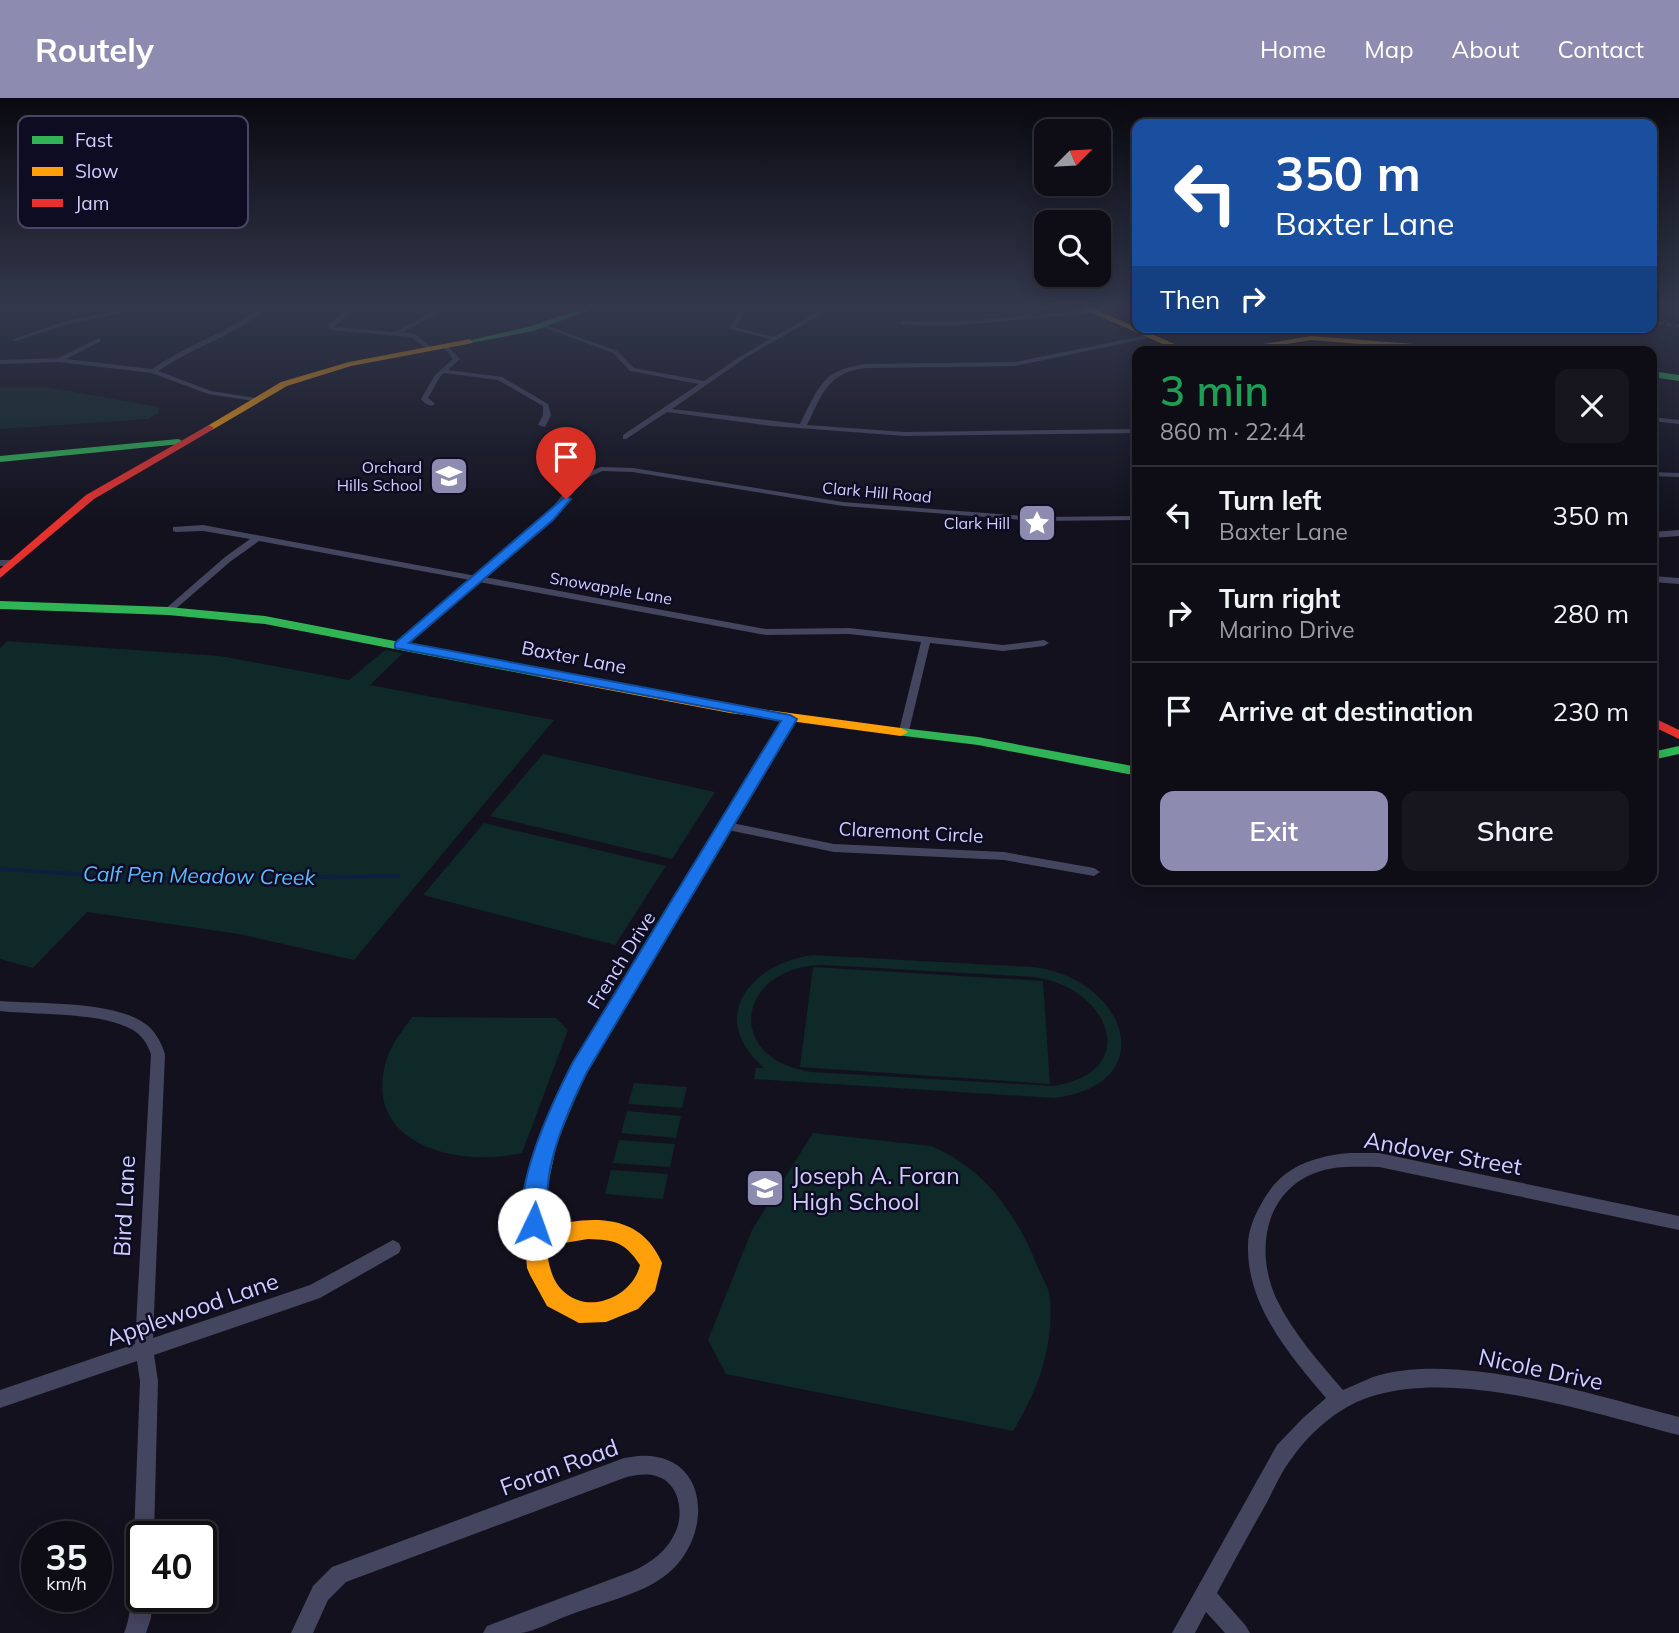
<!DOCTYPE html>
<meta charset="utf-8">
<style>
body{margin:0;font-family:Mulish,sans-serif;background:#17161f;color:#f1f3f6;height:100vh;display:flex;flex-direction:column;font-size:26px;white-space:nowrap}
*{box-sizing:border-box;margin:0}
p{font-size:23px;color:#9b9ca1}
.icon{flex:none;width:38px;height:38px;fill:none;stroke:currentColor;stroke-width:2;stroke-linecap:round;stroke-linejoin:round}
.map{position:relative;flex:1;overflow:hidden}
.panel{position:absolute;left:1132px;top:248px;width:525px;height:539px;display:flex;flex-direction:column;background:#0e0d16;border-radius:14px;box-shadow:0 4px 18px #0003,0 0 0 2px #2e2d35}
.panel>*{flex:none}
.top-card{position:absolute;left:1132px;top:21px;width:525px;height:214px;border-radius:14px;box-shadow:0 4px 18px #0003,0 0 0 2px #2e2d35;background:#1a4fa0;color:#fff;overflow:hidden}
.needle{width:46px;rotate:66deg}
.buttons{position:absolute;left:1034px;top:21px;display:grid;gap:14px}
.buttons a{display:grid;place-items:center;width:77px;height:77px;border-radius:14px;background:#0e0d16;box-shadow:0 4px 18px #0003,0 0 0 2px #2e2d35;font-size:35px}
.speed{position:absolute;left:21px;top:1423px;display:flex;gap:14px;font-size:35px;font-weight:700;text-align:center}
.speed>*{display:grid;place-content:center;width:91px;height:91px;border-radius:50%;background:#0e0d16;box-shadow:0 4px 18px #0003,0 0 0 2px #2e2d35;line-height:1}
.speed small{font-size:18px;font-weight:400}
.speed .limit{border:4px solid #111;border-radius:10px;background:#fff;color:#111}
.pin{position:absolute;display:grid;place-items:center;width:60px;height:60px;color:#fff;margin:-72px -30px;border-radius:50% 50% 50% 0;rotate:-45deg;box-shadow:0 0 7px #0007}
.pin .icon{rotate:45deg}
.me{position:absolute;width:77px;margin:-38px;rotate:3deg;stroke-linejoin:round;filter:drop-shadow(0 0 5px #0008)}
.turn{display:flex;align-items:center;gap:24px;height:147px;padding:0 28px;font-size:32px}
.turn .icon{width:91px;height:91px;stroke-width:2.5}
.turn b{display:block;font-size:49px;line-height:60px}
.then{display:flex;align-items:center;height:66px;padding:0 28px;background:#0003;gap:14px;font-size:26px}
.round{display:grid;place-items:center;flex:none;width:74px;height:74px;border-radius:14px;background:#17161f}
.head{display:flex;align-items:center;justify-content:space-between;height:119px;padding:0 28px}
h1{font-size:42px;font-weight:600;line-height:52px;color:#1e9e55}
.action{display:flex;gap:14px;margin-top:auto;padding:14px 28px}
.action a{flex:1;height:80px;border-radius:14px;background:#8e8bb0;color:#fff;font-size:28px;font-weight:600;line-height:80px;text-align:center}
.action a+a{background:#17161f;color:#f1f3f6}
ul{padding:0;list-style:none}
li{display:flex;align-items:center;gap:21px;height:98px;padding:0 28px;border-top:2px solid #2e2d35}
li div{flex:1}
li b{display:block;font-size:26px}
li em{font-style:normal}
header{display:flex;align-items:center;gap:42px;box-sizing:border-box;height:98px;padding:0 35px;background:#8e8bb0;color:#fff}
header strong{font-size:33px}
nav{display:flex;gap:38px;margin-inline-start:auto;font-size:24px}
.map>svg:first-child{display:block}
.green{fill:#0f2828;fill-rule:evenodd}
.lines{fill:none;stroke-linecap:round;stroke-linejoin:round}
.stream{stroke:#092041;stroke-width:3.5}
.street{fill:#44455e;fill-rule:evenodd}
.fast{fill:#30b455;fill-rule:evenodd}
.slow{fill:#ff9f0a;fill-rule:evenodd}
.jam{fill:#e5322d;fill-rule:evenodd}
.rail-casing{stroke:#3e5666;stroke-width:3.5}
.rail{stroke:#0e0c22;stroke-width:2;stroke-dasharray:5;stroke-linecap:butt}
.route{fill:#1a73e8;stroke:#114b97;stroke-width:2}
.labels{text-anchor:middle;dominant-baseline:central;stroke-width:5;stroke-linejoin:round;paint-order:stroke}
.far-poi-label{font-size:16px;fill:#d0cdff;stroke:#0e0c22;text-anchor:end}
.far-street-label{font-size:16px;fill:#d0cdff;stroke:#0e0c22}
.street-label{font-size:19px;fill:#d0cdff;stroke:#0e0c22}
.water-label{font-size:21px;font-style:italic;fill:#5bbbff;stroke:#0e0c22}
.near-street-label{font-size:23px;fill:#d0cdff;stroke:#0e0c22}
.near-poi-label{font-size:23px;fill:#d0cdff;stroke:#0e0c22;text-anchor:start}
.key{fill:#0e0c22;stroke:#484664;stroke-width:2}
.key-label{font-size:19px;fill:#d0cdff}
</style>
<header>
<strong>Routely</strong>
<nav><a>Home</a><a>Map</a><a>About</a><a>Contact</a></nav>
</header>
<div class="map">
<svg width="1679" height="1535" viewBox="0 0 1679 1535">
<rect width="100%" height="100%" fill="#12111d"/>
<g class="green">
<polygon points="0,289 44,289 159,309 158,315 148,321 0,331"/>
<polygon points="7,543 220,558 349,582 385,552 403,555 370,587 554,622 354,862 239,836 87,814 33,870 0,861 0,550"/>
<polygon points="543,656 715,694 672,761 490,718"/>
<polygon points="484,725 666,768 615,847 423,797"/>
<path d="M812,857L1033,869C1126,880 1164,986 1055,1000L754,981L756,970H764C706,920 750,866 812,857ZM824,867L1034,879C1109,889 1144,974 1053,988L812,974C721,961 738,867 824,867Z"/>
<polygon points="813,869 1043,883 1050,986 800,969"/>
<path d="M412,919L556,920L568,932L522,1055C459,1070 359,1047 387,960C392,945 403,932 412,919Z"/>
<polygon points="634,985 687,989 682,1010 628,1006"/>
<polygon points="627,1013 681,1018 676,1040 621,1035"/>
<path d="M813,1035L931,1048C986,1071 1017,1117 1038,1170C1042,1179 1049,1190 1050,1200C1054,1248 1038,1293 1013,1333L726,1276L708,1242L752,1132Z"/>
<polygon points="619,1042 675,1046 670,1069 613,1065"/>
<polygon points="611,1072 668,1076 663,1101 605,1096"/>
</g>
<g class="lines">
<polyline class="stream" points="0,771 149,781 399,778"/>
<g class="street">
<polygon points="132,210 146,210 68,226 16,243 11,242 65,223"/>
<path d="M260,210H267C235,238 192,249 158,273L211,293L256,300L257,301L254,303L208,296L152,275L59,264L0,266V262L58,260L99,240L101,243L66,261L152,271C186,247 227,235 260,210Z"/>
<polygon points="349,210 356,210 334,229 395,234 440,210 448,210 403,234 415,236 432,250 430,253 411,239 329,232 329,226"/>
<path d="M742,210H748L735,229L774,239L824,210H832L745,260L672,311L800,326C819,289 821,272 866,266L1015,264L1152,236L1154,239L1015,268L866,270C827,275 823,295 807,327L905,334L1138,331V335L905,338L772,328L667,314L626,341H623V337L699,286L630,273L613,255L541,228L546,227L617,253L634,270L704,283L741,258L770,241L729,231Z"/>
<polygon points="1093,212 1095,215 950,228 903,227 900,225 903,223 950,224"/>
<path d="M446,246L460,261L448,272L502,279L548,306L551,317L545,329L538,327L543,317V308L498,282L444,275L440,279L428,300L434,305V307C430,309 424,305 421,301L435,277L453,261L443,248Z"/>
<polygon points="1652,319 1679,322 1679,326 1652,323"/>
<polygon points="601,369 633,370 843,404 1036,419 1138,418 1138,422 1036,423 843,408 633,374 602,373 583,382 552,422 484,479 766,531 849,530 1003,547 1044,542 1049,545 1044,548 1003,553 930,545 909,633 904,636 899,633 921,544 849,536 766,537 479,484 399,550 394,547 396,545 470,482 259,443 231,463 171,515 165,515 163,513 225,459 250,441 203,433 176,434 173,433 173,429 203,427 476,478 546,418 577,378"/>
<polygon points="1652,374 1679,375 1679,379 1652,378"/>
<polygon points="1679,432 1679,438 1652,440 1652,434"/>
<polygon points="0,462 13,462 17,465 13,468 0,468"/>
<polygon points="1652,478 1679,480 1679,486 1652,484"/>
<polygon points="727,724 834,746 1004,754 1094,770 1100,774 1094,778 1004,762 834,754 723,731 721,728 723,725"/>
<path d="M0,903C39,906 113,903 144,925C155,932 161,944 165,956L153,1240L310,1187L393,1142L399,1145L401,1150L399,1155L320,1200L154,1257L158,1283L154,1438H142V1447L137,1445L134,1438L140,1283L137,1263L0,1310V1292L135,1246L151,956C147,945 141,936 131,931C100,914 36,917 0,913Z"/>
<path d="M1350,1055H1379L1679,1118V1132L1379,1069C1358,1069 1335,1067 1315,1075C1263,1095 1255,1156 1277,1202C1293,1235 1319,1264 1343,1292C1353,1288 1363,1283 1373,1279C1456,1252 1596,1298 1679,1319V1337C1592,1315 1464,1272 1376,1297C1342,1306 1312,1332 1292,1360C1281,1374 1274,1391 1266,1406C1249,1436 1233,1465 1217,1495L1246,1528L1250,1535H1225L1206,1514L1195,1535H1172L1277,1347L1303,1320L1326,1300C1291,1259 1248,1209 1248,1151C1247,1133 1255,1116 1264,1101C1282,1069 1314,1058 1350,1055Z"/>
<path d="M638,1358C711,1353 714,1440 666,1477C641,1497 597,1506 567,1518C553,1523 536,1533 521,1535C509,1535 496,1535 483,1535L487,1528L633,1473C651,1465 668,1452 676,1433C684,1414 679,1384 656,1378C646,1375 634,1377 624,1380L346,1484L328,1502L313,1535H291L313,1488L332,1469L624,1360Z"/>
<path d="M142,1488V1498H152L151,1520L146,1535H124C131,1519 129,1505 135,1491Z"/>
</g>
<g class="fast">
<polygon points="583,210 595,210 533,233 470,245 466,243 528,229"/>
<polygon points="1652,273 1679,277 1679,283 1652,279"/>
<polygon points="178,341 181,342 181,346 0,364 0,358"/>
<polygon points="0,503 168,509 265,518 545,572 551,576 545,580 265,526 168,517 0,511"/>
<polygon points="790,617 797,621 585,977 557,1044 540,1125 533,1128 526,1125 523,1118 527,1081 537,1044 570,969 783,621"/>
<polygon points="901,630 978,639 1138,669 1138,678 978,647 896,637 894,634"/>
<polygon points="1679,648 1679,656 1652,662 1652,654"/>
</g>
<g class="slow">
<polygon points="1081,210 1092,210 1193,254 1181,254"/>
<polygon points="1311,238 1491,252 1495,254 1457,254 1311,242 1237,254 1216,254"/>
<polygon points="470,241 473,245 351,268 287,288 212,332 204,330 281,284 349,264"/>
<polygon points="545,572 730,607 901,630 908,634 901,638 730,615 540,579 540,573"/>
<path d="M533,1108L540,1111L545,1129C591,1118 640,1114 662,1165L655,1193L638,1211L606,1224L579,1225L547,1208L530,1177L527,1170L523,1118L526,1111ZM588,1141C615,1142 625,1144 640,1167C633,1198 589,1218 563,1193C551,1182 548,1163 546,1148Z"/>
</g>
<g class="jam">
<polygon points="209,327 214,330 212,332 94,401 0,480 0,471 86,397"/>
<polygon points="1652,619 1679,632 1679,641 1652,628"/>
</g>
<g class="rail-casing">
<polyline id="rail" points="1652,224 1679,228"/>
</g>
<use href="#rail" class="rail"/>
</g>
<linearGradient id="sky" x2="0" y2="1"><stop stop-color="#0a0910"/><stop offset="0.49" stop-color="#33384c"/><stop offset="1" stop-color="#33384c" stop-opacity="0"/></linearGradient>
<rect width="1679" height="425" fill="url(#sky)"/>
<path class="route" d="M566,398L571,401L553,422L409,545L790,617L797,621L587,974C572,1004 558,1035 551,1067C547,1083 546,1122 541,1133L534,1136L526,1133C509,1094 554,1001 573,964L781,623L395,550V545Z"/>
<defs>
<g id="school-square" transform="scale(2.0125)"><rect x="-9" y="-9" width="18" height="18" rx="4" fill="#8e8bb0" stroke="#0e0c22"/><path d="M0-5L7-2L0 1L-7-2ZM-4 1L0 2.5L4 1V4Q0 6-4 4Z" fill="#fff"/></g>
<g id="sight-square" transform="scale(2.0125)"><rect x="-9" y="-9" width="18" height="18" rx="4" fill="#8e8bb0" stroke="#0e0c22"/><path d="M0-6L1.8-2.2L6-1.7L2.9 1.2L3.7 5.4L0 3.3L-3.7 5.4L-2.9 1.2L-6-1.7L-1.8-2.2Z" fill="#fff"/></g>
</defs>
<g fill-rule="evenodd">
<use href="#school-square" x="449" y="378"/>
<use href="#sight-square" x="1037" y="425"/>
<use href="#school-square" x="765" y="1090"/>
</g>
<g class="labels">
<g class="far-poi-label">
<text x="422" y="369">Orchard<tspan x="422" dy="18">Hills School</tspan></text>
<text x="1010" y="425">Clark Hill</text>
</g>
<g class="far-street-label">
<text transform="translate(877 394) rotate(5)">Clark Hill Road</text>
<text transform="translate(611 490) rotate(10)">Snowapple Lane</text>
</g>
<g class="street-label">
<text transform="translate(574 559) rotate(11)">Baxter Lane</text>
<text transform="translate(911 734) rotate(3)">Claremont Circle</text>
<text transform="translate(621 862) rotate(-58)">French Drive</text>
</g>
<g class="water-label">
<text transform="translate(199 777) rotate(1)">Calf Pen Meadow Creek</text>
</g>
<g class="near-street-label">
<text transform="translate(1443 1055) rotate(10)">Andover Street</text>
<text transform="translate(124 1108) rotate(-87)">Bird Lane</text>
<text transform="translate(192 1211) rotate(-19)">Applewood Lane</text>
<text transform="translate(1541 1271) rotate(12)">Nicole Drive</text>
<text transform="translate(559 1369) rotate(-20)">Foran Road</text>
</g>
<g class="near-poi-label">
<text x="792" y="1077">Joseph A. Foran<tspan x="792" dy="26">High School</tspan></text>
</g>
</g>
<rect x="18" y="18" width="230" height="112" rx="10" class="key"/>
<rect x="32" y="38" width="31" height="8" fill="#30b455"/>
<rect x="32" y="69" width="31" height="9" fill="#ff9f0a"/>
<rect x="32" y="101" width="31" height="8" fill="#e5322d"/>
<g class="key-label">
<text x="75" y="49">Fast</text>
<text x="75" y="80">Slow</text>
<text x="75" y="112">Jam</text>
</g>
</svg>
<div class="buttons">
<a><svg class="needle" viewBox="-14 -14 28 28"><path d="M0-13l5 13h-10z" fill="#e53935"/><path d="M0 13l5-13h-10z" fill="#9b9ca1"/></svg></a>
<a><svg class="icon" aria-label="search" viewBox="0 0 24 24"><circle cx="10" cy="10" r="6"/><path d="M15 15l6 6"/></svg></a>
</div>
<div class="speed"><div>35<small>km/h</small></div><div class="limit">40</div></div>
<div class="pin" style="left:566px;top:401px;background:#d93025"><svg class="icon" aria-label="arrive" viewBox="0 0 24 24"><path d="M6 21V4h12l-3 4 3 4H6"/></svg></div>
<svg class="me" style="left:534px;top:1126px" viewBox="-20 -20 40 40"><circle r="19" fill="#fff"/><path d="M0-13L10 11 0 6-10 11z" fill="#1a73e8"/></svg>
<div class="top-card">
<div class="turn"><svg class="icon" aria-label="left" viewBox="0 0 24 24"><path d="M17 20v-9H6M10 6l-5 5 5 5"/></svg><div><b>350 m</b>Baxter Lane</div></div>
<div class="then">Then<svg class="icon" aria-label="right" viewBox="0 0 24 24"><path d="M7 20v-9h11M14 6l5 5-5 5"/></svg></div>
</div>
<section class="panel">
<div class="head"><div><h1>3 min</h1><p>860 m · 22:44</p></div><a class="round"><svg class="icon" aria-label="close" viewBox="0 0 24 24"><path d="M6 6l12 12M18 6L6 18"/></svg></a></div>
<ul>
<li><svg class="icon" aria-label="left" viewBox="0 0 24 24"><path d="M17 20v-9H6M10 6l-5 5 5 5"/></svg><div><b>Turn left</b><p>Baxter Lane</p></div><em>350 m</em></li>
<li><svg class="icon" aria-label="right" viewBox="0 0 24 24"><path d="M7 20v-9h11M14 6l5 5-5 5"/></svg><div><b>Turn right</b><p>Marino Drive</p></div><em>280 m</em></li>
<li><svg class="icon" aria-label="arrive" viewBox="0 0 24 24"><path d="M6 21V4h12l-3 4 3 4H6"/></svg><div><b>Arrive at destination</b></div><em>230 m</em></li>
</ul>
<div class="action"><a>Exit</a><a>Share</a></div>
</section>
</div>
